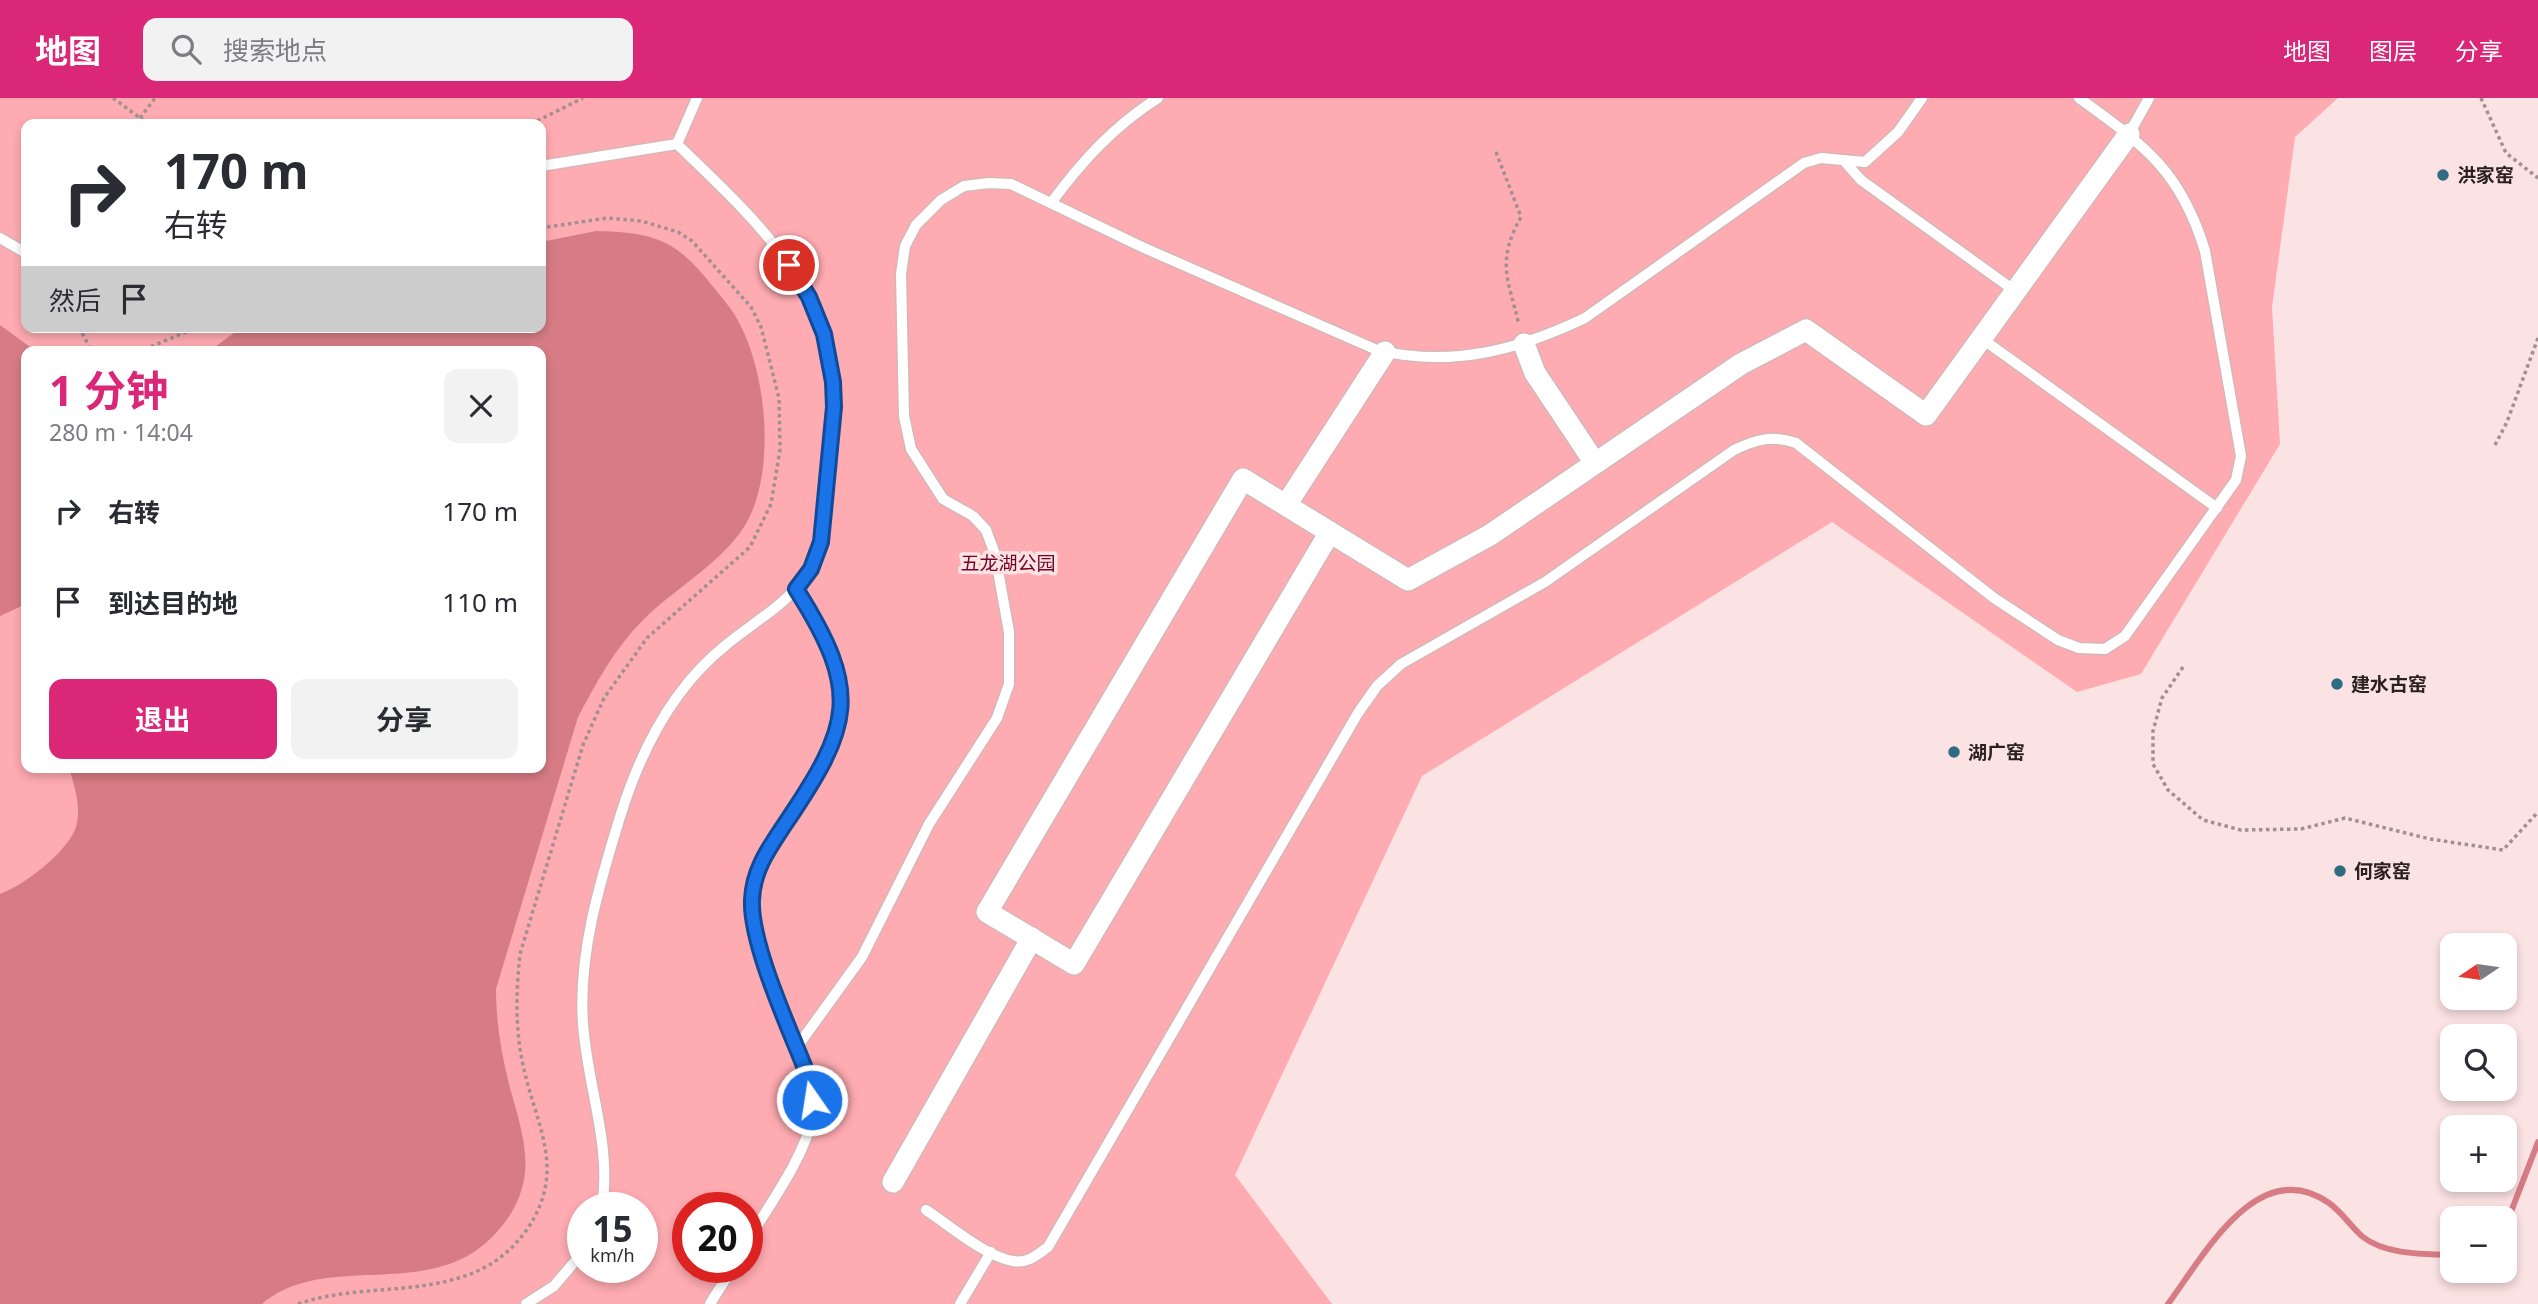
<!DOCTYPE html>
<html lang="zh">
<meta charset="utf-8">
<style>
body{margin:0;font-family:"Noto Sans","Noto Sans SC",sans-serif;background:#f2f2f3;color:#2b2b33;height:100vh;display:flex;flex-direction:column;font-size:26px;white-space:nowrap}
*{box-sizing:border-box;margin:0}
p{font-size:23px;color:#7c7c81}
.icon{flex:none;width:38px;height:38px;fill:none;stroke:currentColor;stroke-width:2;stroke-linecap:round;stroke-linejoin:round}
.map{position:relative;flex:1;overflow:hidden}
.panel{position:absolute;left:21px;top:248px;width:525px;height:427px;display:flex;flex-direction:column;background:#fff;border-radius:14px;box-shadow:0 4px 10px #0003}
.panel>*{flex:none}
.guide{position:absolute;left:21px;top:21px;width:525px;height:214px;border-radius:14px;box-shadow:0 4px 10px #0003;background:#fff;color:#2b2b33;overflow:hidden}
.needle{width:46px;rotate:257deg}
.tools{position:absolute;left:2440px;top:835px;display:grid;gap:14px}
.tools a{display:grid;place-items:center;width:77px;height:77px;border-radius:14px;background:#fff;box-shadow:0 4px 10px #0003;font-size:35px}
.speed{position:absolute;left:567px;top:1094px;display:flex;gap:14px;font-size:35px;font-weight:700;text-align:center}
.speed>*{display:grid;place-content:center;width:91px;height:91px;border-radius:50%;background:#fff;box-shadow:0 4px 10px #0003;line-height:1}
.speed small{font-size:18px;font-weight:400}
.speed .limit{border:10px solid #d22;background:#fff;color:#111}
.pin{position:absolute;display:grid;place-items:center;width:60px;height:60px;color:#fff;margin:-30px;border:4px solid #fff;border-radius:50%;box-shadow:0 2px 7px #0007}
.me{position:absolute;width:77px;margin:-38px;rotate:347deg;stroke-linejoin:round;filter:drop-shadow(0 0 5px #0008)}
.turn{display:flex;align-items:center;gap:24px;height:147px;padding:0 28px;font-size:32px}
.turn .icon{width:91px;height:91px;stroke-width:2.5}
.turn b{display:block;font-size:49px;line-height:60px}
.then{display:flex;align-items:center;height:66px;padding:0 28px;background:#0003;gap:14px;font-size:26px}
.round{display:grid;place-items:center;flex:none;width:74px;height:74px;border-radius:14px;background:#f2f2f3}
.headline{display:flex;align-items:center;justify-content:space-between;height:119px;padding:0 28px}
h1{font-size:42px;font-weight:700;line-height:52px;color:#db2777}
.cta{display:flex;gap:14px;margin-top:auto;padding:14px 28px}
.cta a{flex:1;height:80px;border-radius:14px;background:#db2777;color:#fff;font-size:28px;font-weight:700;line-height:80px;text-align:center}
.cta a+a{background:#f2f2f3;color:#2b2b33}
ul{padding:0;list-style:none}
li{display:flex;align-items:center;gap:21px;height:91px;padding:0 28px}
li div{flex:1}
li b{display:block;font-size:26px}
li em{font-style:normal}
header{display:flex;align-items:center;gap:42px;box-sizing:border-box;height:98px;padding:0 35px;background:#db2777;color:#fff}
header strong{font-size:33px}
nav{display:flex;gap:38px;margin-inline-start:auto;font-size:24px}
.search{width:490px;height:63px;background:#f2f2f3;display:flex;align-items:center;gap:18px;box-sizing:border-box;padding:0 24px;border-radius:14px;color:#7c7c81;font-size:26px}
.map>svg:first-child{display:block}
.green{fill:#feabb1;fill-rule:evenodd}
.water{fill:#d77c84}
.lines{fill:none;stroke-linecap:round;stroke-linejoin:round}
.stream{stroke:#d77c84;stroke-width:6}
.lane-casing{stroke:#d5b7b8;stroke-width:13}
.street-casing{stroke:#d5b7b8;stroke-width:24}
.path{stroke:#a28f90;stroke-width:3.5;stroke-dasharray:3.5 3.5;stroke-linecap:butt}
.lane{stroke:#fff;stroke-width:10}
.street{stroke:#fff;stroke-width:21}
.route-casing{stroke:#114b97;stroke-width:18}
.route{stroke:#1a73e8;stroke-width:12}
.poi-dot{fill:#2f6c83;stroke:#fbe2e3;stroke-width:2.5}
.labels{text-anchor:middle;dominant-baseline:central;stroke-width:7;stroke-linejoin:round;paint-order:stroke}
.poi-label{font-size:19px;font-weight:bold;fill:#2c2122;stroke:#fbe2e3;text-anchor:start}
.park-label{font-size:19px;fill:#770225;stroke:#fbe2e3}
</style>
<header>
<strong>地图</strong>
<div class="search"><svg class="icon" aria-label="search" viewBox="0 0 24 24"><circle cx="10" cy="10" r="6"/><path d="M15 15l6 6"/></svg>搜索地点</div>
<nav><a>地图</a><a>图层</a><a>分享</a></nav>
</header>
<div class="map">
<svg width="2538" height="1206" viewBox="0 0 2538 1206">
<rect width="100%" height="100%" fill="#fbe2e3"/>
<path class="green" d="M0,0H2338L2295,39L2272,209L2280,346L2141,576L2077,594L1832,424L1422,678L1235,1077L1332,1206H0ZM26,26H541V229H26ZM26,254H541V670H26ZM583,1110H642V1169H583ZM688,1110H747V1169H688Z"/>
<g class="water">
<path d="M596,133C671,134 683,151 727,206C767,256 779,374 744,429C720,466 674,491 643,522C615,550 596,585 578,619L496,891C496,924 501,954 509,986C516,1013 528,1046 525,1075C522,1099 512,1118 495,1136C431,1206 326,1151 262,1206H0V796C24,787 62,758 74,734C83,715 75,689 69,670H541V254H208L242,229H541V144Z"/>
<polygon points="0,227 37,254 26,254 26,506 0,518"/>
</g>
<g class="lines">
<g class="stream">
<polyline points="2504,1132 2538,1044"/>
<path d="M2168,1206C2203,1159 2258,1055 2329,1105C2342,1114 2351,1129 2363,1139C2386,1157 2424,1156 2452,1157"/>
</g>
<g class="lane-casing">
<g id="lane">
<polyline points="2129,36 2149,0"/>
<polyline points="677,46 697,0"/>
<polyline points="1846,65 1861,82 2015,193"/>
<polyline points="541,68 677,46"/>
<path d="M1051,105C1082,63 1114,28 1158,0"/>
<polyline points="0,140 26,155"/>
<polyline points="1981,240 2217,410"/>
<path d="M797,949L862,859L929,726L997,620L1009,586V534L995,456L986,432L973,418L943,401L911,351L904,318L901,176L905,148L916,127L941,102L964,88L989,85L1011,86L1142,149L1377,252C1451,270 1518,252 1585,220L1804,65L1821,60L1865,64L1898,34L1922,0"/>
<path d="M602,1110C612,1046 587,988 583,925C578,856 600,784 620,719C640,654 672,590 726,547C750,527 780,510 800,486C826,456 824,415 827,377C830,347 835,317 833,287C828,184 746,113 677,46"/>
<path d="M926,1112C949,1127 986,1159 1013,1163C1027,1166 1037,1157 1048,1149L1358,615L1377,588L1401,566L1545,484L1734,352C1757,341 1772,337 1796,345L1994,500L2058,542L2079,550L2105,551L2125,538L2236,382L2241,358L2205,153C2181,73 2144,47 2079,0"/>
<path d="M747,1144C769,1107 805,1059 813,1017C816,997 806,974 799,955C783,911 747,845 752,798C756,768 771,747 788,722C853,626 860,592 796,491"/>
<polyline points="526,1206 554,1188 583,1154"/>
<polyline points="710,1206 733,1169"/>
<polyline points="960,1206 991,1154"/>
</g>
</g>
<g class="street-casing">
<g id="street">
<polyline points="1524,246 1535,275 1595,365"/>
<polyline points="1286,407 1385,254"/>
<polyline points="1330,434 1074,866 987,814 1243,381 1408,482 1490,437 1741,266 1806,232 1926,317 2129,36"/>
<polyline points="893,1084 1032,840"/>
</g>
</g>
<g class="path">
<polyline points="113,0 148,26"/>
<polyline points="2481,0 2506,55 2538,80"/>
<polyline points="140,20 155,0"/>
<polyline points="531,26 583,0"/>
<path d="M1496,54L1521,119C1496,164 1508,180 1519,227"/>
<polyline points="79,229 92,254"/>
<polyline points="138,254 198,229"/>
<polyline points="2495,347 2507,324 2538,240"/>
<polyline points="2183,569 2162,600 2153,633 2153,666 2168,692 2203,722 2241,732 2301,731 2345,720 2430,741 2503,752 2538,714"/>
<path d="M298,1206C355,1186 418,1198 475,1174C497,1165 515,1149 528,1130C567,1071 536,1028 523,967C515,931 516,893 520,856L583,647L604,600L647,540L750,449L771,406L780,352L779,300L761,229L751,209L692,143L678,134L641,123L607,120L541,130"/>
</g>
<use href="#lane" class="lane"/>
<use href="#street" class="street"/>
</g>
<g class="lines">
<g class="route-casing">
<path id="route" d="M789,167L809,199L824,236L833,284L834,309L821,444L811,471L796,491C862,595 852,627 785,726C769,750 753,772 752,802C750,848 793,938 810,983L812,1002"/>
</g>
<use href="#route" class="route"/>
</g>
<g class="poi-dot">
<circle cx="2443" cy="77" r="7"/>
<circle cx="2337" cy="586" r="7"/>
<circle cx="1954" cy="654" r="7"/>
<circle cx="2340" cy="773" r="7"/>
</g>
<g class="labels">
<g class="poi-label">
<text x="2457" y="77">洪家窑</text>
<text x="2351" y="586">建水古窑</text>
<text x="1968" y="654">湖广窑</text>
<text x="2354" y="773">何家窑</text>
</g>
<g class="park-label">
<text x="1008" y="465">五龙湖公园</text>
</g>
</g>
</svg>
<div class="tools">
<a><svg class="needle" viewBox="-14 -14 28 28"><path d="M0-13l5 13h-10z" fill="#e53935"/><path d="M0 13l5-13h-10z" fill="#7c7c81"/></svg></a>
<a><svg class="icon" aria-label="search" viewBox="0 0 24 24"><circle cx="10" cy="10" r="6"/><path d="M15 15l6 6"/></svg></a>
<a>+</a>
<a>−</a>
</div>
<div class="speed"><div>15<small>km/h</small></div><div class="limit">20</div></div>
<div class="pin" style="left:789px;top:167px;background:#d93025"><svg class="icon" aria-label="arrive" viewBox="0 0 24 24"><path d="M6 21V4h12l-3 4 3 4H6"/></svg></div>
<svg class="me" style="left:812px;top:1002px" viewBox="-20 -20 40 40"><circle r="17" fill="#1a73e8" stroke="#fff" stroke-width="3"/><path d="M0-11L8 9 0 5-8 9z" fill="#fff"/></svg>
<div class="guide">
<div class="turn"><svg class="icon" aria-label="right" viewBox="0 0 24 24"><path d="M7 20v-9h11M14 6l5 5-5 5"/></svg><div><b>170 m</b>右转</div></div>
<div class="then">然后<svg class="icon" aria-label="arrive" viewBox="0 0 24 24"><path d="M6 21V4h12l-3 4 3 4H6"/></svg></div>
</div>
<section class="panel">
<div class="headline"><div><h1>1 分钟</h1><p>280 m · 14:04</p></div><a class="round"><svg class="icon" aria-label="close" viewBox="0 0 24 24"><path d="M6 6l12 12M18 6L6 18"/></svg></a></div>
<ul>
<li><svg class="icon" aria-label="right" viewBox="0 0 24 24"><path d="M7 20v-9h11M14 6l5 5-5 5"/></svg><div><b>右转</b></div><em>170 m</em></li>
<li><svg class="icon" aria-label="arrive" viewBox="0 0 24 24"><path d="M6 21V4h12l-3 4 3 4H6"/></svg><div><b>到达目的地</b></div><em>110 m</em></li>
</ul>
<div class="cta"><a>退出</a><a>分享</a></div>
</section>
</div>
